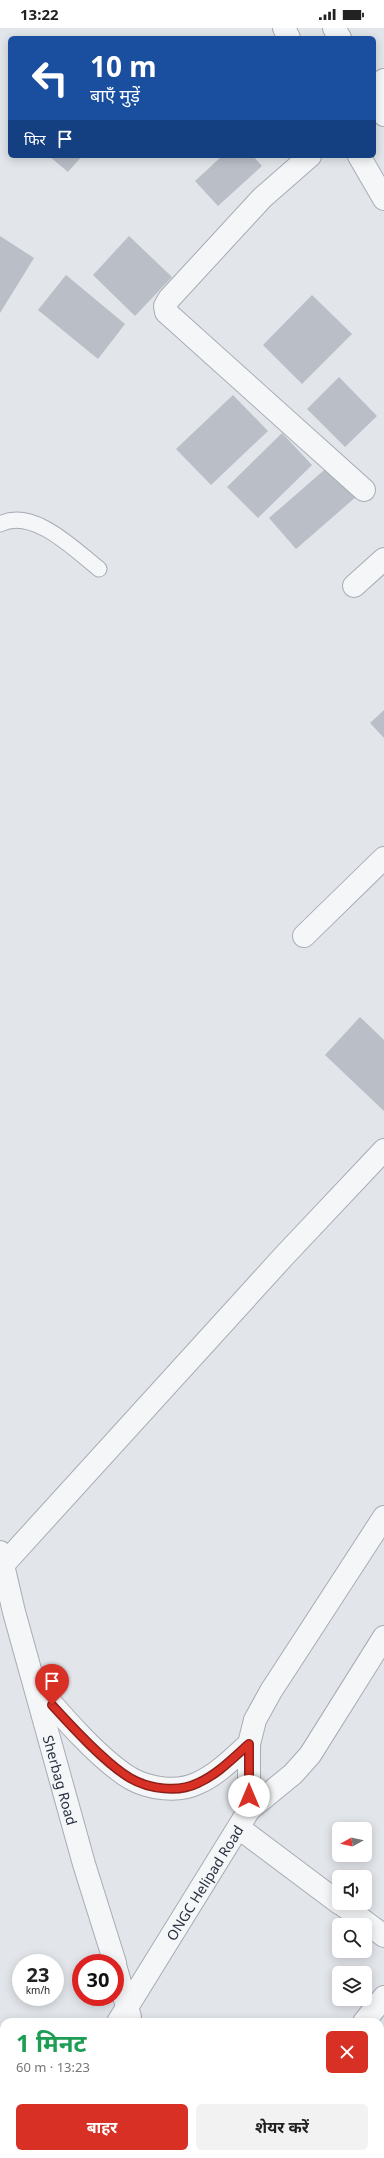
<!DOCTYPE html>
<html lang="hi">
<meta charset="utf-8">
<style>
body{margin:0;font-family:"Noto Sans","Noto Sans Devanagari",sans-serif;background:#f2f2f2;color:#222;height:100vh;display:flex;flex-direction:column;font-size:15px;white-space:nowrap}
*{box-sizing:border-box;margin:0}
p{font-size:13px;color:#767676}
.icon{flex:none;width:22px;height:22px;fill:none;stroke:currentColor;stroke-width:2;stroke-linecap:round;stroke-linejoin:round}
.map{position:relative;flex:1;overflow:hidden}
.panel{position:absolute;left:0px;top:1990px;width:384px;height:140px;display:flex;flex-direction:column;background:#fff;border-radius:12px 12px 0 0;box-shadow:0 2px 10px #0003}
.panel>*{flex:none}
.top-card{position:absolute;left:8px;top:8px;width:368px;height:122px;border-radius:6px;box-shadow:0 2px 10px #0003;background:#1a4fa0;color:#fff;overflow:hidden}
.needle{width:26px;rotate:262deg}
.fabs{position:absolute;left:332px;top:1794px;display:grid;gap:8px}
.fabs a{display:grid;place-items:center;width:40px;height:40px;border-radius:6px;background:#fff;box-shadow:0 2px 10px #0003;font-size:20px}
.speed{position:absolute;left:12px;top:1926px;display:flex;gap:8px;font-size:20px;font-weight:700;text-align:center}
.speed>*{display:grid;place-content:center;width:52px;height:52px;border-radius:50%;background:#fff;box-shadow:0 2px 10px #0003;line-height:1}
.speed small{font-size:10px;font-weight:400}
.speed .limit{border:6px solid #d22;background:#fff;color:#111}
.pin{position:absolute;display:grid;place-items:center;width:34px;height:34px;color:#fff;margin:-41px -17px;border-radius:50% 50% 50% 0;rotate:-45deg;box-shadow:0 0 4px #0007}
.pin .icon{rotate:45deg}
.me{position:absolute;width:44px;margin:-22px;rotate:0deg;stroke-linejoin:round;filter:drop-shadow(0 0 3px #0008)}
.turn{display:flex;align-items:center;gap:14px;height:84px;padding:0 16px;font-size:18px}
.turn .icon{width:52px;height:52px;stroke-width:2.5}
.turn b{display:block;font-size:28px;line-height:34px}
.then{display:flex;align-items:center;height:38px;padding:0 16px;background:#0003;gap:8px;font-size:15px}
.round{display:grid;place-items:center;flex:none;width:42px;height:42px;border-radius:6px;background:#f2f2f2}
.summary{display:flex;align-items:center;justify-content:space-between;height:68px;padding:0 16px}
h1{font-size:24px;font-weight:700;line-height:30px;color:#1e9e55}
.button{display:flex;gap:8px;margin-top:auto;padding:8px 16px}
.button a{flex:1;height:46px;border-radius:6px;background:#d93025;color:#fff;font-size:16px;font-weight:700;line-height:46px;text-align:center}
.button a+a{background:#f2f2f2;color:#222}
.status{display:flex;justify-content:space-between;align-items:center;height:28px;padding:0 20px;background:#fff;direction:ltr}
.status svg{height:11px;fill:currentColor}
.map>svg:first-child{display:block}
.building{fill:#b9bec7}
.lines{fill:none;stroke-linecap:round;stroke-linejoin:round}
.service-casing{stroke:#a7acb4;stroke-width:17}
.minor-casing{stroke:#a7acb4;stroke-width:24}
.tertiary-casing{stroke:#a7acb4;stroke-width:24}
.service{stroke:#f4f6f8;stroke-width:15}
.minor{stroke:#f4f6f8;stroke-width:22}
.tertiary{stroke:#f4f6f8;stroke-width:22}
.route-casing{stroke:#8d1f18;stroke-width:10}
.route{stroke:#d93025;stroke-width:7}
.labels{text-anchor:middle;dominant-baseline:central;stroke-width:4;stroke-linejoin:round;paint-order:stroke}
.street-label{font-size:14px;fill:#2a3242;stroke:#f1f4f7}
</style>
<div class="status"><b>13:22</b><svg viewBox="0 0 49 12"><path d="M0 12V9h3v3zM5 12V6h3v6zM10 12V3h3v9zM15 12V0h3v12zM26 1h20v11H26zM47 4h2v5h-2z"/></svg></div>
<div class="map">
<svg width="384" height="2130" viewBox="0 0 384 2130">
<rect width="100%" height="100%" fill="#e2e5ea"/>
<g class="building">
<polygon points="49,128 82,128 68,144"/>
<polygon points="222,128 253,128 262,138 218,178 195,153"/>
<polygon points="0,208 34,230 0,285"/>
<polygon points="129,208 172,249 135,288 93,247"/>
<polygon points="66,247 125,296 98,331 38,282"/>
<polygon points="312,267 352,306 302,356 263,317"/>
<polygon points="339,349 377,388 345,419 307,381"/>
<polygon points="233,367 268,403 211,457 176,421"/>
<polygon points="282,405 312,437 258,490 227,459"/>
<polygon points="330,437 357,468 296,521 269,490"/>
<polygon points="384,682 384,710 370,695"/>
<polygon points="360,989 384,1012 384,1083 325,1027"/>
</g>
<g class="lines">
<g class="service-casing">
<path id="service" d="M0,496C33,479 75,522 99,541"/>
</g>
<g class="minor-casing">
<g id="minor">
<polyline points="374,64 384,52"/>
<polyline points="310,128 262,170 169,271 165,278 166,284 364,462"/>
<polyline points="354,558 384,531"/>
<polyline points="304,908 384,830"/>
<path id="s1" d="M0,1524L14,1584L84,1836L115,1935"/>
<polyline points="3,1537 284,1228 384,1122"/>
<path d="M38,1660C62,1688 99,1731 130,1750C149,1761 178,1765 198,1755C218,1746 233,1730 249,1716"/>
<polyline points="249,1782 249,1716 255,1692 271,1663 384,1489"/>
<polyline points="239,1800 339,1875"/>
<polyline points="340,1875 384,1908"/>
<polyline points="115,1937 130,1989"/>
<path id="s2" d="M118,1994L249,1782L293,1746L310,1727L384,1609"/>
<polyline points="364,1994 384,1969"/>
<polyline points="163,2126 164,2130"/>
<polyline points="25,2130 28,2126"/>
<polyline points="227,2130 231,2126"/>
</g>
</g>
<g class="tertiary-casing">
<g id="tertiary">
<polyline points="284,0 289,10"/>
<polyline points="334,0 340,10"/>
<polyline points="374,68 384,87"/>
<polyline points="359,128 384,171"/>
</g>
</g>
<use href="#service" class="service"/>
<use href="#minor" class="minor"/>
<use href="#tertiary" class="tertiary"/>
</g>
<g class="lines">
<g class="route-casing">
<path id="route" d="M52,1677C72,1699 105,1735 130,1750C149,1761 178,1765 198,1755C218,1746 233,1730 249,1716V1768"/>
</g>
<use href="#route" class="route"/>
</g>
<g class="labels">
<g class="street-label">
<text stroke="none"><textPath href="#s1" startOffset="236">Sherbag Road</textPath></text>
<text stroke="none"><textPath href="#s2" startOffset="164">ONGC Helipad Road</textPath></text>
</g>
</g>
</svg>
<div class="fabs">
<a><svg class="needle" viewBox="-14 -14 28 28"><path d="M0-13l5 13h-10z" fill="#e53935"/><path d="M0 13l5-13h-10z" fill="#767676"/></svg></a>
<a><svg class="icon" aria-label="sound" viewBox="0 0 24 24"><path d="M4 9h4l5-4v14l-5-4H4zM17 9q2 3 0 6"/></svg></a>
<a><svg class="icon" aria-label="search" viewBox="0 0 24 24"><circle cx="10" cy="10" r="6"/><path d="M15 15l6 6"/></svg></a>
<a><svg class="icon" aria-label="layers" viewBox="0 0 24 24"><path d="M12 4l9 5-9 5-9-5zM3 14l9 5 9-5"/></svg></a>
</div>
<div class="speed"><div>23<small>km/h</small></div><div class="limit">30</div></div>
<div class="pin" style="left:52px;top:1677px;background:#d93025"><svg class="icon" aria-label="arrive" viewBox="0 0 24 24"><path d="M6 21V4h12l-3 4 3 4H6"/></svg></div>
<svg class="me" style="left:249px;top:1768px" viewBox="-20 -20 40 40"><circle r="19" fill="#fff"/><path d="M0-13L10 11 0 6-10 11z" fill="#d93025"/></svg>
<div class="top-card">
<div class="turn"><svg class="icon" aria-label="left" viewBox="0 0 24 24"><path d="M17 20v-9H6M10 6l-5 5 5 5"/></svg><div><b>10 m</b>बाएँ मुड़ें</div></div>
<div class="then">फिर<svg class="icon" aria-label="arrive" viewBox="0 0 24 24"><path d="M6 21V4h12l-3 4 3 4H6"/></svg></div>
</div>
<section class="panel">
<div class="summary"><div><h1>1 मिनट</h1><p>60 m · 13:23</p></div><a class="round" style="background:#d93025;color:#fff"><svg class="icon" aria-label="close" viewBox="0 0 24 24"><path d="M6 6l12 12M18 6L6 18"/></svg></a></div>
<div class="button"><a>बाहर</a><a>शेयर करें</a></div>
</section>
</div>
